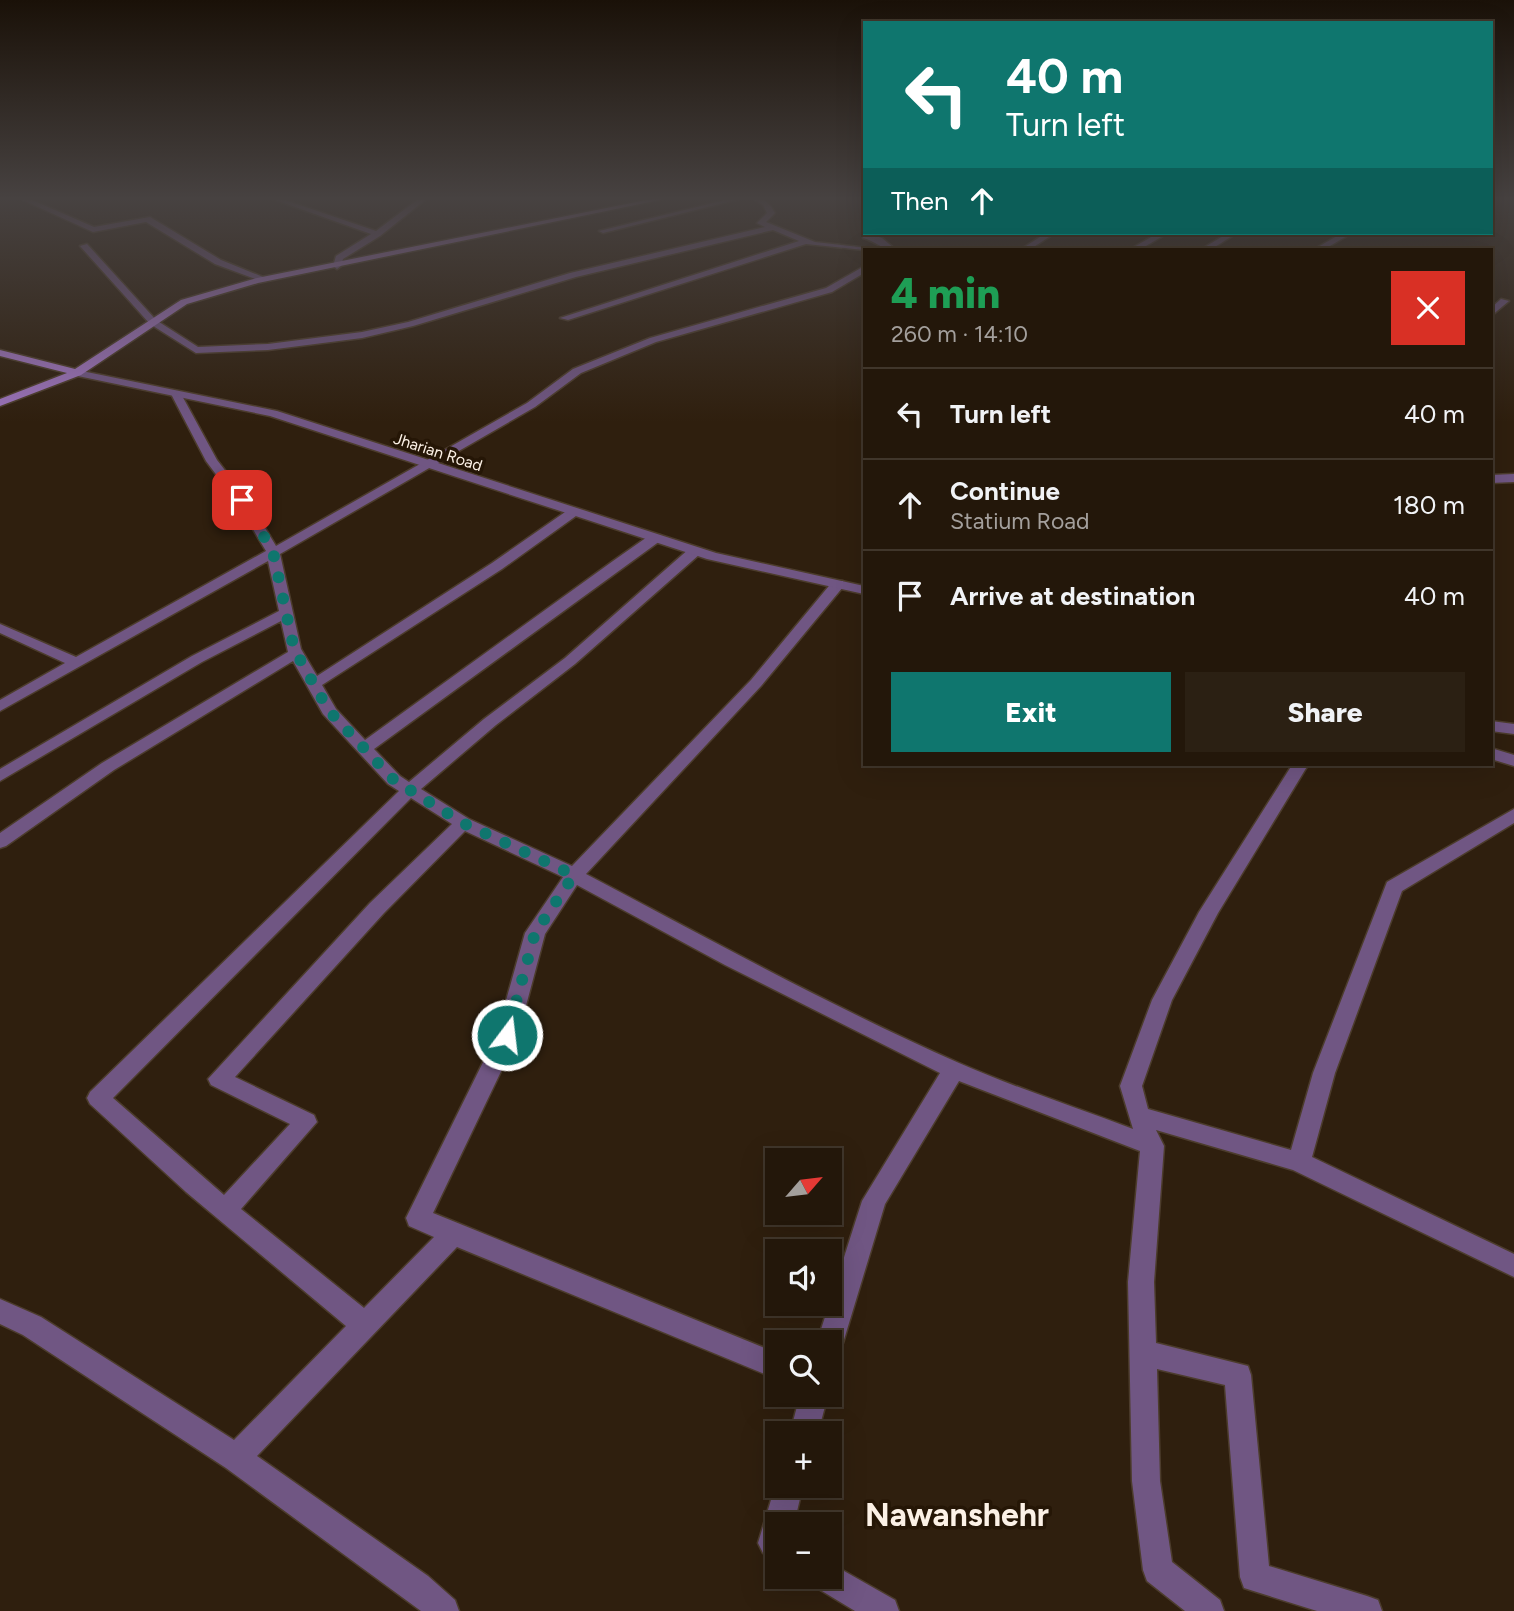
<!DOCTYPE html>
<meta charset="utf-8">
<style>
body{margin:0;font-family:Figtree,sans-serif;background:#2b2013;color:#f1f3f6;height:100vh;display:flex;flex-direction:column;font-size:26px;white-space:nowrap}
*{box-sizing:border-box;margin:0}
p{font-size:23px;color:#a39f9c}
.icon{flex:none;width:38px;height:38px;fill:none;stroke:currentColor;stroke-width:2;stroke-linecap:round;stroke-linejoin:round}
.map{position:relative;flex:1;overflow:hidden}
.drawer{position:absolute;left:863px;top:248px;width:630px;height:518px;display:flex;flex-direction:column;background:#23170a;border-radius:0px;box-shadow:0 7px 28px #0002,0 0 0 2px #40362b}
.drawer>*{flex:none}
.banner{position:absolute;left:863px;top:21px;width:630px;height:214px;border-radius:0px;box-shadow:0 7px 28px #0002,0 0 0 2px #40362b;background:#0f766e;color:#fff;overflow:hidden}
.needle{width:46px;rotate:62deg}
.buttons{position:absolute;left:765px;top:1148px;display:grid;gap:14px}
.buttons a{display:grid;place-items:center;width:77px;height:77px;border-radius:0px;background:#23170a;box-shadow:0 7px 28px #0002,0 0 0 2px #40362b;font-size:35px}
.pin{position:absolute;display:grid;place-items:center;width:60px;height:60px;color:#fff;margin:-30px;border-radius:14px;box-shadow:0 4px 10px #0006}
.me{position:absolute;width:77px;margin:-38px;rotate:15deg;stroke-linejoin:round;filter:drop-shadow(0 0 5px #0008)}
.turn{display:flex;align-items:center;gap:24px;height:147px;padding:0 28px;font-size:32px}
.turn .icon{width:91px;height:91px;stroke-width:2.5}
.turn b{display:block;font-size:49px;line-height:60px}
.then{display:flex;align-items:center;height:66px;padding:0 28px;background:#0003;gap:14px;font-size:26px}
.round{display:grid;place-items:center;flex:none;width:74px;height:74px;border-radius:0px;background:#2b2013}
.head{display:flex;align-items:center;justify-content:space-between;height:119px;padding:0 28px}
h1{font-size:42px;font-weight:800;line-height:52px;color:#1e9e55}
.button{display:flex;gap:14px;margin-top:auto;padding:14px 28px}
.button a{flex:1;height:80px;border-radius:0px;background:#0f766e;color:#fff;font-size:28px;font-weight:800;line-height:80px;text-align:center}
.button a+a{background:#2b2013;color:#f1f3f6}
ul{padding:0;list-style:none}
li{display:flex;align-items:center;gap:21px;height:91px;padding:0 28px;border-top:2px solid #40362b}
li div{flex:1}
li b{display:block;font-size:26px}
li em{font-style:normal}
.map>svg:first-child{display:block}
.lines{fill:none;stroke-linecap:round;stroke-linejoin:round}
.minor-casing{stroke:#4c3c2c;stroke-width:3}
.tertiary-casing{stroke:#4c3c2c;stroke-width:3}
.secondary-casing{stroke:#4c3c2c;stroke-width:3}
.minor{fill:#705683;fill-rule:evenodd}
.tertiary{fill:#705683;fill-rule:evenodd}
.secondary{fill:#9b72ba;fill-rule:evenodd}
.route{stroke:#0f766e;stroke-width:12;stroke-dasharray:0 21.6}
.labels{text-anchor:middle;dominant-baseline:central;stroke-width:7;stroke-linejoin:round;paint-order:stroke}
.far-street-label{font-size:16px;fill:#fcf1e6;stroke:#251606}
.near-district-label{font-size:32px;font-weight:bold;fill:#fcf1e6;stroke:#251606}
</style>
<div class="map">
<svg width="1514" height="1611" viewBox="0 0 1514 1611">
<rect width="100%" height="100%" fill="#2f1f0e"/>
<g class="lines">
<g class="minor-casing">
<g id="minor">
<polygon points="16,197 25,197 94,227 150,217 221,260 268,279 261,281 215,264 146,222 93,232"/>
<polygon points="267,197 276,197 376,231 421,197 429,197 380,236 343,259 341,266 337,269 333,266 336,256 371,234"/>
<polygon points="737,197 748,197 603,233 599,231"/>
<path d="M750,197C763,197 769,202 775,213L766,222L815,242L868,248L864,250L806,244L568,320L560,318L799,241L773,230L576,277L413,326L362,338L268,350L196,353L150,324L80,246L87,244L156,320L198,347L268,344L362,332L408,322L570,273L765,227L757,223L767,213L763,205Z"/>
<polygon points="1046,233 1055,233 1029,250 1020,250"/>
<polygon points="1158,233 1168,233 1139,250 1129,250"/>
<polygon points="1228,233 1237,233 1210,250 1200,250"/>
<polygon points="1342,233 1352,233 1323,250 1313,250"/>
<path d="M861,268H864V273L832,292L656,342L581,373L535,407L280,554L301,649L317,676L492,563L568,510H576V516L502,569L322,685L336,709L365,740L613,561L650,535H660V541L374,749L400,776L409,782L484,719L565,658L690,548H700V554L575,664L496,725L421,789L469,819L572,866L751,680L833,581H843V587L761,686L586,874C709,939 832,1007 959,1063C1016,1088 1075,1107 1133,1129L1120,1086L1152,1000L1199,912L1292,765H1308L1218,913L1172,1000L1142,1086L1148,1109L1291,1150L1313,1073L1387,882L1514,809V823L1402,891L1335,1073L1312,1157L1514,1254V1277L1293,1170L1156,1130L1164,1146L1154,1282L1156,1343L1248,1366L1251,1375L1269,1566L1367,1596L1378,1600L1382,1611H1317L1244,1588L1240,1577L1225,1385L1157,1369L1160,1481L1172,1562L1220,1600L1224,1611H1185L1147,1581L1143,1570L1132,1481L1128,1282L1140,1151L959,1081L885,1204L843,1343L839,1352L830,1355V1342H817L862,1201L940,1073L725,965L577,885L545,934L518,1036L433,1213L777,1353V1379L457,1247L257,1456L428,1576L455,1600L459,1611H421L226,1468L23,1335L0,1324V1299L41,1317L234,1440L346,1326L186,1192L90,1104L87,1098L90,1092L399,791L388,784L323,714L293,661L114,770L6,846L0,848V833L102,763L288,652L281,621L202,662L0,781V769L192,656L279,611L268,561L0,711V700L65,663L0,633V624L76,657L266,551L236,501L206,461L170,392L171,390L180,392L217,460L248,500L276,546L527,403L573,369L650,338L826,288ZM411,798L452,824L370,903L208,1079L211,1085L290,1124L224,1195L113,1098ZM465,831L563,877L525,933L496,1036L406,1218L409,1226L434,1237L364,1308L241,1209L317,1122L314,1115L235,1077L384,913Z"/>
<polygon points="1501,299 1509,301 1491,316 1491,308"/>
<polygon points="1491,721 1514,724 1514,734 1491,731"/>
<polygon points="1491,748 1514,755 1514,766 1491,759"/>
<polygon points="800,1395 828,1395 818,1433 790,1433"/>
<polygon points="777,1480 777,1486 803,1486 794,1524 777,1524 777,1561 763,1553 758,1543"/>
<polygon points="830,1563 895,1600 899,1611 855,1611 817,1588 813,1577 830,1577"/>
</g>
</g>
<g class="tertiary-casing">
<g id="tertiary">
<path d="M864,232L882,238L896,250C884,251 875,241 863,238Z"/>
<polygon points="77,370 277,411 716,553 864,586 864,594 707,559 270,416 73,375 73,371"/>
<polygon points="1514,474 1514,482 1491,483 1491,475"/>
</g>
</g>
<g class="secondary-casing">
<polygon id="secondary" points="661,197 674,197 258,283 187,304 81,375 0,406 0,399 67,373 0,356 0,350 75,369 181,300 257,278"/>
</g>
<use href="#minor" class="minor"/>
<use href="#tertiary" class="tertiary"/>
<use href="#secondary" class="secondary"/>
</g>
<linearGradient id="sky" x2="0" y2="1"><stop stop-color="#1a1108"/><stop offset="0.47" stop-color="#474241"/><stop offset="1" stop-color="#474241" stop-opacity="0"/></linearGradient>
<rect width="1514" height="422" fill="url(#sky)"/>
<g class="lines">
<polyline class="route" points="242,500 273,552 294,649 329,711 394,780 463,823 574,875 535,933 507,1035"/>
</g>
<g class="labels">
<g class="far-street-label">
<text transform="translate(438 452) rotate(18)">Jharian Road</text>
</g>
<g class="near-district-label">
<text x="957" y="1515">Nawanshehr</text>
</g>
</g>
</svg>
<div class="buttons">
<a><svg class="needle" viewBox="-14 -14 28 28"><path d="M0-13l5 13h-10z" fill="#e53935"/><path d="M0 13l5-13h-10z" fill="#a39f9c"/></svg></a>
<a><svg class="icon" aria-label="sound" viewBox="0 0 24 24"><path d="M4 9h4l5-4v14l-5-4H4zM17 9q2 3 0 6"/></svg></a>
<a><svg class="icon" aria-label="search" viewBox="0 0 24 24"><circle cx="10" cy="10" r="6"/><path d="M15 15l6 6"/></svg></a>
<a>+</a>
<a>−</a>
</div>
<div class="pin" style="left:242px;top:500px;background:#d93025"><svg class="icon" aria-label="arrive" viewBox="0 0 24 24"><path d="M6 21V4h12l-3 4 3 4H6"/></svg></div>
<svg class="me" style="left:507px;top:1035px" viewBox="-20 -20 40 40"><circle r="17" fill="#0f766e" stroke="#fff" stroke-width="3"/><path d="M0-11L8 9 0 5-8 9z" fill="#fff"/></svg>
<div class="banner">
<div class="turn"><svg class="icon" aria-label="left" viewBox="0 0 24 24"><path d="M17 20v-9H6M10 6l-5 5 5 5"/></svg><div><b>40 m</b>Turn left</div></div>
<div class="then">Then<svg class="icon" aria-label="ahead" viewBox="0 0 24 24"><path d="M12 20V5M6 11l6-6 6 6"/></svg></div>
</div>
<section class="drawer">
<div class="head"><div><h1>4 min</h1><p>260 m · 14:10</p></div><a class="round" style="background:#d93025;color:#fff"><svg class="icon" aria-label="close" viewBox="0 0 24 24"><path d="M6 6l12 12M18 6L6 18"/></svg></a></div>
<ul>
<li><svg class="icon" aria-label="left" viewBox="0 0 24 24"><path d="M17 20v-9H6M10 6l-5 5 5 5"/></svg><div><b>Turn left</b></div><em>40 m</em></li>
<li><svg class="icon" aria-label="ahead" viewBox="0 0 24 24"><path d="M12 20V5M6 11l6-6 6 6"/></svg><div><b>Continue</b><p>Statium Road</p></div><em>180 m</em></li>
<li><svg class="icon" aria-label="arrive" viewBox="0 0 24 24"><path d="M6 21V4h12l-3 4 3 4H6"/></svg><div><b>Arrive at destination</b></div><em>40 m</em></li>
</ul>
<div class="button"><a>Exit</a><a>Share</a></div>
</section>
</div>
